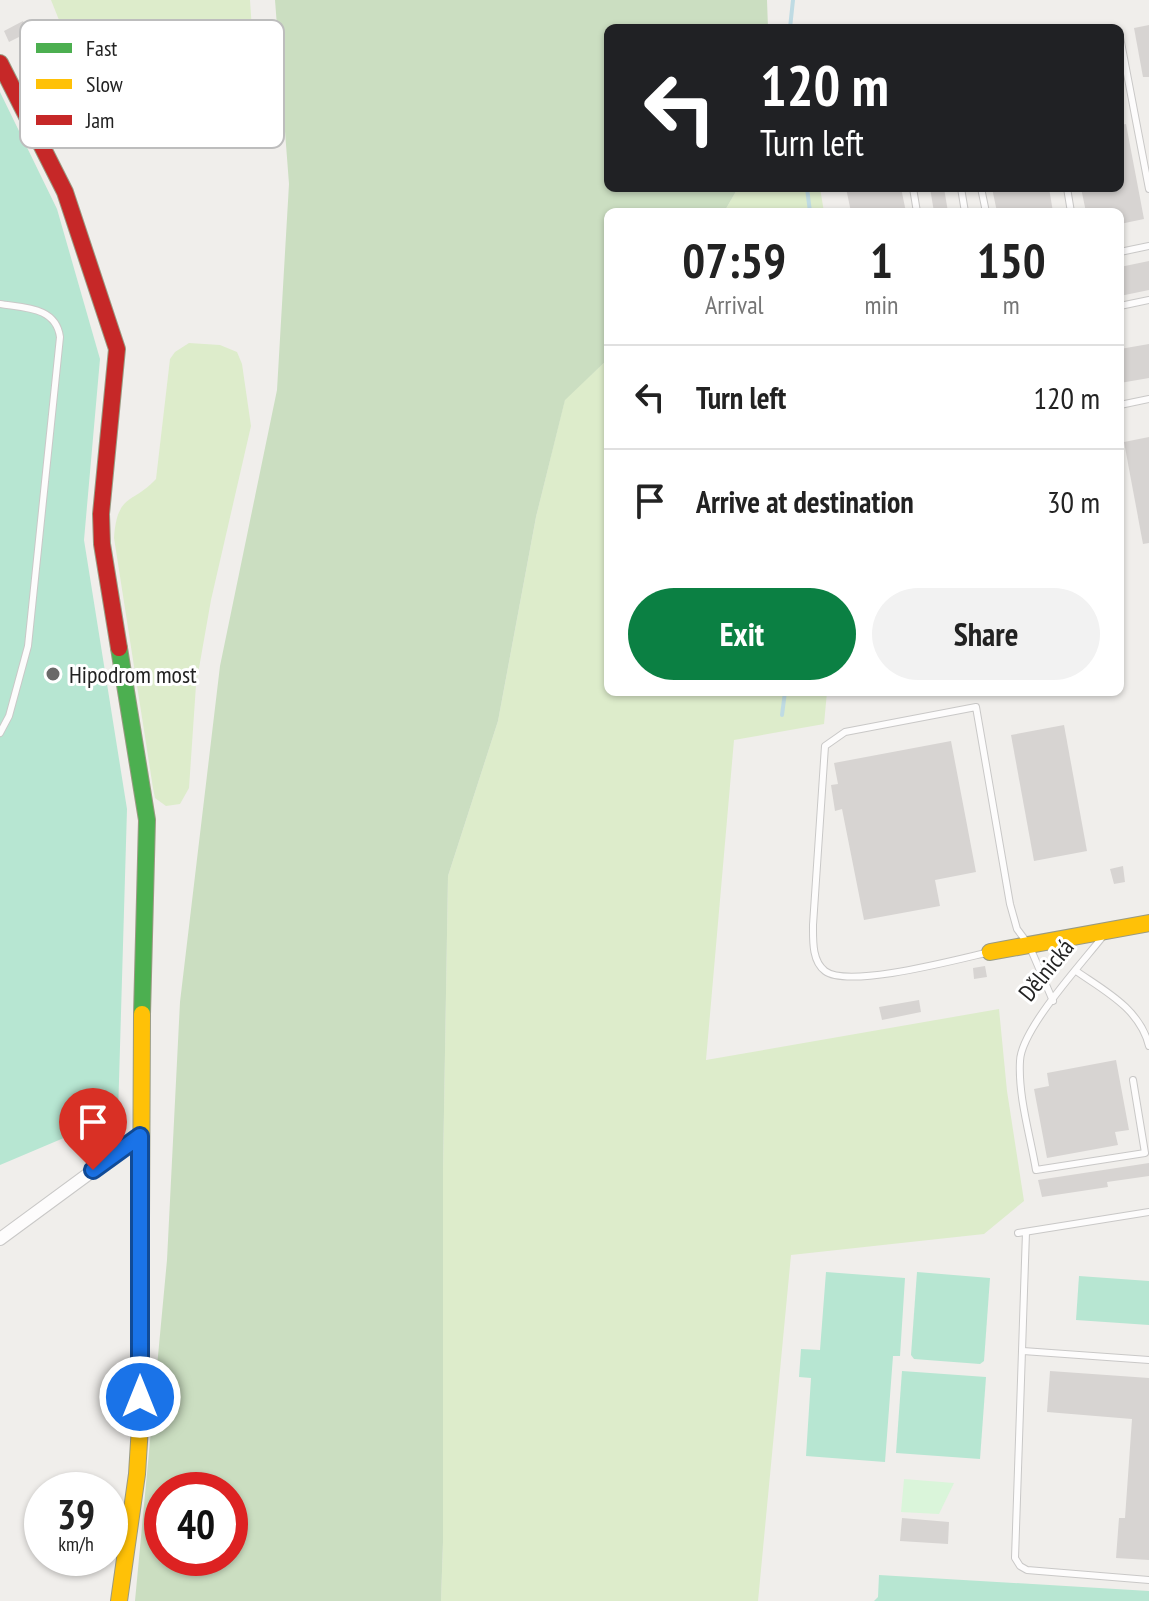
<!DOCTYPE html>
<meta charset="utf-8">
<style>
body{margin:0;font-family:"PT Sans Narrow",sans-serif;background:#f2f2f2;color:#222;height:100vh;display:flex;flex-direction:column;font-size:30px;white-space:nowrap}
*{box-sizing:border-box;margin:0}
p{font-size:26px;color:#767676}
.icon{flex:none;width:44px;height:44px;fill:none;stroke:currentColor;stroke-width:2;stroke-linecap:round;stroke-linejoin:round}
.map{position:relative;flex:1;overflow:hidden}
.panel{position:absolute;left:604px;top:208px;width:520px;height:488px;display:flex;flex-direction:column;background:#fff;border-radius:12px;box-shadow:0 2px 6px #0004}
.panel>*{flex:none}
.guide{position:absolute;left:604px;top:24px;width:520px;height:168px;border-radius:12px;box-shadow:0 2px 6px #0004;background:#202124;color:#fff;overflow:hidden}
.speed{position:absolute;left:24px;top:1472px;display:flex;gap:16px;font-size:40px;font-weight:700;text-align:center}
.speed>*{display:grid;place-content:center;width:104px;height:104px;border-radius:50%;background:#fff;box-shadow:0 2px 6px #0004;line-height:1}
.speed small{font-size:20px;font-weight:400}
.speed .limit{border:12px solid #d22;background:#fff;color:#111}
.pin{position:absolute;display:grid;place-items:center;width:68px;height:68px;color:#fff;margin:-82px -34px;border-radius:50% 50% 50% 0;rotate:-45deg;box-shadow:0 0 8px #0007}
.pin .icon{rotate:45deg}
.me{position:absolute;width:88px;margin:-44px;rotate:0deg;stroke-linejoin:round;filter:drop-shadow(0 0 6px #0008)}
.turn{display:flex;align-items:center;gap:28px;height:168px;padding:0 24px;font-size:36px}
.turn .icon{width:104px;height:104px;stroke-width:2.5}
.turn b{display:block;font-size:56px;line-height:68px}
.eta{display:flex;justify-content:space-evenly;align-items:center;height:136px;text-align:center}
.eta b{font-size:48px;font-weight:600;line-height:56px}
.action{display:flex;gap:16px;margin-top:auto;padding:16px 24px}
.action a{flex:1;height:92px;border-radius:48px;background:#0b8043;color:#fff;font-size:32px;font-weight:600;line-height:92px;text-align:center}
.action a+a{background:#f2f2f2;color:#222}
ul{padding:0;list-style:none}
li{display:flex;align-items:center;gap:24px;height:104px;padding:0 24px;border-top:2px solid #e0e0e0}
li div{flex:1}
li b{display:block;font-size:30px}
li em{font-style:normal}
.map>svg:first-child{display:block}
.grass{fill:#ddeccb}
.forest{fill:#cbdec1;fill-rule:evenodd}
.park{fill:#daf5da}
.pitch{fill:#b7e6d2}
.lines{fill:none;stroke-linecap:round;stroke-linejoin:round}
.stream{stroke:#bfdbe3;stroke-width:4}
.building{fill:#d7d4d2}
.lane-casing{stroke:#c9c8c7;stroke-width:8}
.street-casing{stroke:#c9c8c7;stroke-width:14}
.fast-casing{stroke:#999a82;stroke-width:18}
.slow-casing{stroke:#999a82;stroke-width:18}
.jam-casing{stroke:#999a82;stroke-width:18}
.lane{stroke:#fdfcfc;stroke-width:6}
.street{stroke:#fdfcfc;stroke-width:12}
.fast{stroke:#4caf50;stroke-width:16}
.slow{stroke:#ffc107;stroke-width:16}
.jam{stroke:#c62828;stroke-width:16}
.route-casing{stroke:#114b97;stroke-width:20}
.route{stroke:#1a73e8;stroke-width:14}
.poi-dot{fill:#6a6968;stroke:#fff;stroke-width:3}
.labels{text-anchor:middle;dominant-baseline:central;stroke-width:6;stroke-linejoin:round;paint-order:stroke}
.poi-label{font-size:24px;fill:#222;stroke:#fff;text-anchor:start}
.street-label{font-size:24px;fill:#222;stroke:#fff}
.key{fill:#fff;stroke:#bdbdbd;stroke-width:2}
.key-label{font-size:22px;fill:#222}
</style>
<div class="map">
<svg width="1149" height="1601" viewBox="0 0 1149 1601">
<rect width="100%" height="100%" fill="#f0eeeb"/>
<g class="grass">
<polygon points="51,0 250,0 255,76 83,80"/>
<polygon points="738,188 820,188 824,212 724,212"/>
<path d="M189,343L220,345L237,352L242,364L251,426L211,600L196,685L189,788L180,804L166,806L155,798L153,788L114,538C117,493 133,504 156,479L170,359L175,352Z"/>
<polygon points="608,359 608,692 827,692 824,724 734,740 706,1060 999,1009 1007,1091 1024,1201 984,1234 791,1255 758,1601 441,1601 443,1542 443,1170 448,876 498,721 536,517 565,399"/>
</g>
<path class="forest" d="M275,0H767L768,28H608V188H738L724,212H608V359L565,400L536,517L498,721L448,876L443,1170V1542L441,1601H135L167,1260L180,1002L220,666L277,390L289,184ZM162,1490H230V1558H162Z"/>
<polygon class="park" points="904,1479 954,1483 939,1514 901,1512"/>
<g class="pitch">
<polygon points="0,92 57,209 100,359 84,540 127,809 118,1115 0,1165"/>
<polygon points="826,1272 905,1278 900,1356 893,1356 885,1462 806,1456 811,1378 799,1377 801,1349 820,1350"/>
<polygon points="917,1272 990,1278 984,1361 980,1364 914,1359 911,1355"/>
<polygon points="1079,1276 1149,1281 1149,1325 1076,1320"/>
<polygon points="902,1371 986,1377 980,1459 896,1453"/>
<polygon points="879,1575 1149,1591 1149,1601 874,1601 878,1597"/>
</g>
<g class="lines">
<g class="stream">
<polyline points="790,28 793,0"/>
<polyline points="807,188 810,212"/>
<polyline points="782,715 785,692"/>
</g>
</g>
<g class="building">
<polygon points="23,21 29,32 9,42 4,31"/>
<polygon points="1149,25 1149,77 1143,77 1134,28"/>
<polygon points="1126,124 1144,219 1120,224 1120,212 1086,212 1081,188 1120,188 1120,125"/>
<polygon points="846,188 901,188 906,212 851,212"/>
<polygon points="930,188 944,188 948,212 934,212"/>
<polygon points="992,188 1049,188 1053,212 997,212"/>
<polygon points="1149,261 1149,290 1120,296 1120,267"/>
<polygon points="1149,344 1149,378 1120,383 1120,349"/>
<polygon points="1149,437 1149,543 1143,544 1124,442"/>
<polygon points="1064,725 1087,851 1034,861 1011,735"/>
<polygon points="951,741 976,872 935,880 940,906 864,920 842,809 835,811 831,785 838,784 834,763"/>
<polygon points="1123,866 1125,882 1114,884 1110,869"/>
<polygon points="985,966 987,977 974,979 973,968"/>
<polygon points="919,1000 921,1012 882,1020 879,1007"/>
<polygon points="1116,1060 1129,1130 1115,1132 1118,1145 1047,1158 1034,1089 1049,1086 1047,1073"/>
<polygon points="1149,1163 1149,1176 1107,1182 1108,1187 1042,1197 1038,1180"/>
<polygon points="1050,1371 1149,1378 1149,1560 1116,1558 1119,1518 1125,1518 1132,1419 1047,1412"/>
<polygon points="902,1518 949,1522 948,1544 900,1541"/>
</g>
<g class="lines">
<g class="lane-casing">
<g id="lane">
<polyline points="1120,37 1149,189"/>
<polyline points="913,188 917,212"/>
<polyline points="961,188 965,212"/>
<polyline points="981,188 986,212"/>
<polyline points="1067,188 1071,212"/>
<polyline points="1120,252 1149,246"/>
<path d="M0,304C25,308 56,307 60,337L28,646L9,716L0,733"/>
<polyline points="1120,306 1149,300"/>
<polyline points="1120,405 1149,399"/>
<path d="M1104,935C1083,962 1021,1029 1020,1061C1018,1096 1030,1135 1036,1170L1145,1153L1133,1080"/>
<path d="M990,952C959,959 848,989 825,971C812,961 813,941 813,925L825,746L845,732L976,707L1010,904L1017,929L1029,945L1053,1001"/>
<path d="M1076,971C1105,991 1140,1009 1149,1046"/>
<polyline points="1026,1232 1015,1558 1020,1566 1027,1570 1149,1580"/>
<polyline points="1018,1233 1149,1212"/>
<polyline points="1023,1351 1149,1360"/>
</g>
</g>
<g class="street-casing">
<polyline id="street" points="0,1239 140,1136"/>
</g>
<g class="fast-casing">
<polyline id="fast" points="119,648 147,820 142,1014"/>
</g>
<g class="slow-casing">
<g id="slow">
<polyline points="990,952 1149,923"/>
<polyline points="119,1601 137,1474 140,1426 142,1014"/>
</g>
</g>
<g class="jam-casing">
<polyline id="jam" points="0,63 65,192 117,349 101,514 102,544 119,648"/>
</g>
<use href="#lane" class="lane"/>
<use href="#street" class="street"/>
<use href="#fast" class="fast"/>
<use href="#slow" class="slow"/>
<use href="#jam" class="jam"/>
</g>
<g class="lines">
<g class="route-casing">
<polyline id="route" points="93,1170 140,1136 140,1397"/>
</g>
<use href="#route" class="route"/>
</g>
<circle class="poi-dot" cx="53" cy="674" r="8"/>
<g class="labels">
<g class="poi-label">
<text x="69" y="674">Hipodrom most</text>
</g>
<g class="street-label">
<text transform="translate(1046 970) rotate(-51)">Dělnická</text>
</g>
</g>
<rect x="20" y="20" width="264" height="128" rx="12" class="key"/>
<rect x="36" y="43" width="36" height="10" fill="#4caf50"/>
<rect x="36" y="79" width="36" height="10" fill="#ffc107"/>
<rect x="36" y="115" width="36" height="10" fill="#c62828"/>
<g class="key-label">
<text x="86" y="56">Fast</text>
<text x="86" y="92">Slow</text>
<text x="86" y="128">Jam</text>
</g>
</svg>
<div class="speed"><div>39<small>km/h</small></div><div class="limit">40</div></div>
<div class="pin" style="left:93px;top:1170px;background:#d93025"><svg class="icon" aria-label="arrive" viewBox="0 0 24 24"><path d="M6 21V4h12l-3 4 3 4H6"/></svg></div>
<svg class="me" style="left:140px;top:1397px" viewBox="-20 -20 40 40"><circle r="17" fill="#1a73e8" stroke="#fff" stroke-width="3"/><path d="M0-11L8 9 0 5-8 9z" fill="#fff"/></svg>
<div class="guide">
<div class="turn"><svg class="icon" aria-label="left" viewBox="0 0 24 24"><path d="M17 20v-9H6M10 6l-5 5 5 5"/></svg><div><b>120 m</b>Turn left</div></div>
</div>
<section class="panel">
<div class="eta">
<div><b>07:59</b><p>Arrival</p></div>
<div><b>1</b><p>min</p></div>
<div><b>150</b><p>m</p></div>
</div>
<ul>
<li><svg class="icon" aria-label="left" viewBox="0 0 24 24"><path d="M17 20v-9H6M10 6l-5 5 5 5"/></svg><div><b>Turn left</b></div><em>120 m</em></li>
<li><svg class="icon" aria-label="arrive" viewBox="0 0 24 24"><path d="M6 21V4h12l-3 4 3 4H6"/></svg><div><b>Arrive at destination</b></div><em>30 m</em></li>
</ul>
<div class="action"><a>Exit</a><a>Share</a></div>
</section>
</div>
